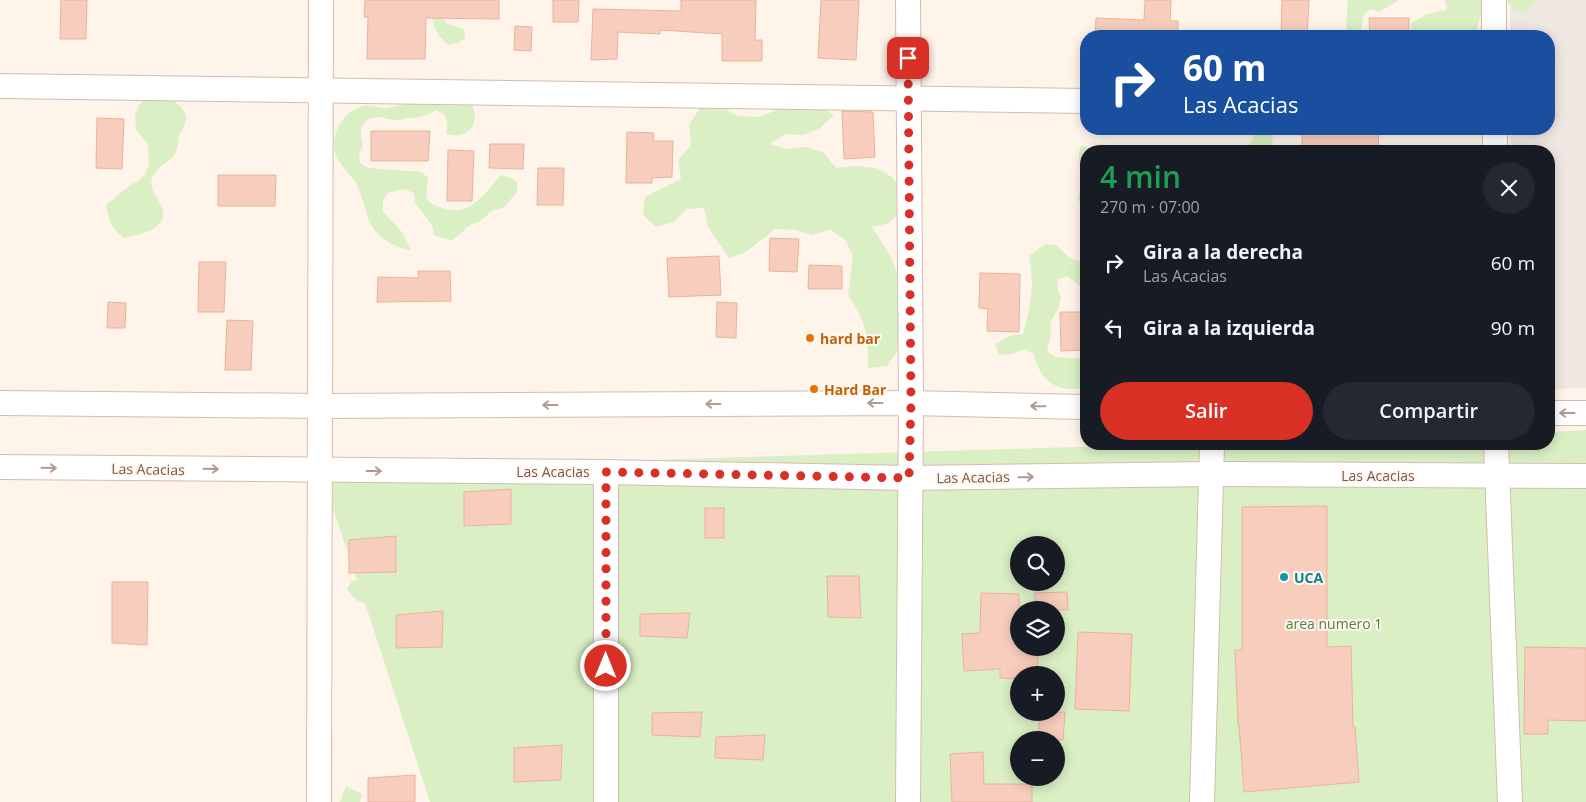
<!DOCTYPE html>
<html lang="es">
<meta charset="utf-8">
<style>
body{margin:0;font-family:"Open Sans",sans-serif;background:#242831;color:#f1f3f6;height:100vh;display:flex;flex-direction:column;font-size:19px;white-space:nowrap}
*{box-sizing:border-box;margin:0}
p{font-size:16px;color:#9ea1a6}
.icon{flex:none;width:28px;height:28px;fill:none;stroke:currentColor;stroke-width:2;stroke-linecap:round;stroke-linejoin:round}
.map{position:relative;flex:1;overflow:hidden}
.sheet{position:absolute;left:1080px;top:145px;width:475px;height:305px;display:flex;flex-direction:column;background:#171b24;border-radius:20px;box-shadow:0 2px 12px #0003}
.sheet>*{flex:none}
.banner{position:absolute;left:1080px;top:30px;width:475px;height:105px;border-radius:20px;box-shadow:0 2px 12px #0003;background:#1a4fa0;color:#fff;overflow:hidden}
.fabs{position:absolute;left:1010px;top:536px;display:grid;gap:10px}
.fabs a{display:grid;place-items:center;width:55px;height:55px;border-radius:50%;background:#171b24;box-shadow:0 2px 12px #0003;font-size:25px}
.pin{position:absolute;display:grid;place-items:center;width:42px;height:42px;color:#fff;margin:-21px;border-radius:10px;box-shadow:0 2px 8px #0006}
.me{position:absolute;width:55px;margin:-28px;rotate:0deg;stroke-linejoin:round;filter:drop-shadow(0 0 4px #0008)}
.turn{display:flex;align-items:center;gap:18px;height:105px;padding:0 20px;font-size:22px}
.turn .icon{width:65px;height:65px;stroke-width:2.5}
.turn b{display:block;font-size:35px;line-height:42px}
.round{display:grid;place-items:center;flex:none;width:52px;height:52px;border-radius:26px;background:#242831}
.summary{display:flex;align-items:center;justify-content:space-between;height:85px;padding:0 20px}
h1{font-size:30px;font-weight:600;line-height:38px;color:#1e9e55}
.action{display:flex;gap:10px;margin-top:auto;padding:10px 20px}
.action a{flex:1;height:58px;border-radius:30px;background:#d93025;color:#fff;font-size:20px;font-weight:600;line-height:58px;text-align:center}
.action a+a{background:#242831;color:#f1f3f6}
ul{padding:0;list-style:none}
li{display:flex;align-items:center;gap:15px;height:65px;padding:0 20px}
li div{flex:1}
li b{display:block;font-size:19px}
li em{font-style:normal}
.map>svg:first-child{display:block}
.industrial{fill:#efe7e2}
.green{fill:#daefc4;fill-rule:evenodd}
.building{fill:#f7cebd;stroke:#ebb29b}
.lines{fill:none;stroke-linecap:round;stroke-linejoin:round}
.minor-casing{stroke:#d5bcaf;stroke-width:26}
.minor{stroke:#fff;stroke-width:24}
.oneway{stroke:#b19a91}
.route{stroke:#d93025;stroke-width:9;stroke-dasharray:0 16.2}
.food-dot{fill:#e8710a;stroke:#fff8f1;stroke-width:2}
.culture-dot{fill:#0f9aa8;stroke:#fff8f1;stroke-width:2}
.labels{text-anchor:middle;dominant-baseline:central;stroke-width:4;stroke-linejoin:round;paint-order:stroke}
.food-label{font-size:14px;font-weight:bold;fill:#c56008;stroke:#fff8f1;text-anchor:start}
.street-label{font-size:14px;fill:#7d5648;stroke:#fff8f1}
.culture-label{font-size:14px;font-weight:bold;fill:#0d838f;stroke:#fff8f1;text-anchor:start}
.park-label{font-size:14px;fill:#567d3c;stroke:#fff8f1}
</style>
<div class="map">
<svg width="1586" height="802" viewBox="0 0 1586 802">
<rect width="100%" height="100%" fill="#fef4e9"/>
<polygon class="industrial" points="1510,0 1586,0 1586,388 1549,389 1549,151 1511,151 1511,129 1549,129 1549,36 1510,36"/>
<g class="green">
<path d="M1348,0H1399L1379,12L1370,9C1368,11 1366,13 1364,15C1360,24 1365,36 1349,36L1346,30Z"/>
<polygon points="1445,0 1483,0 1483,9 1477,27 1481,36 1412,36 1411,23 1428,14 1447,10"/>
<polygon points="1508,0 1548,0 1536,1 1523,14 1507,2"/>
<path d="M430,13L441,15L446,23L464,29L465,38L458,43L449,45C437,37 434,26 430,13Z"/>
<path d="M166,97C175,101 185,107 186,118C186,124 181,131 179,136C177,144 179,151 172,158C166,164 157,167 153,176C148,187 155,194 160,203C174,227 141,235 124,238C112,230 108,219 106,205L130,185L139,181L146,173L149,164L148,144L136,130L135,115L139,105L146,98Z"/>
<path d="M460,100L469,101C484,120 469,141 446,134L447,124L445,115L436,110C427,116 421,117 410,118C406,118 402,120 399,120C392,120 385,118 379,117C361,117 358,132 363,145L359,153L360,163L368,168L422,172L428,178L426,198C431,204 435,206 443,208C469,218 485,193 501,175L509,177L517,182V192L503,208L493,210L479,222L469,226L452,241L434,235L432,225L415,203L414,194L406,189L387,193L383,202V212L402,232L411,250C401,249 395,246 387,241C364,226 368,208 357,185C349,171 335,163 334,146C334,128 346,109 364,106C371,104 379,109 386,108C398,106 409,103 420,102C430,101 441,104 451,106Z"/>
<path d="M797,103L816,104L834,115L820,128L804,135L785,134L770,144L787,149L807,147L824,153L836,168L856,166L876,168L892,177L902,193V211L889,223L872,227L892,259L904,294L897,351L887,366L868,368C868,336 867,322 848,295L853,256L845,240L830,229L812,235L795,230L775,229L746,252L729,258L708,227L704,208L686,209L674,222L656,227L643,215L645,197L681,179L678,160L691,145L689,125L700,108L720,106L738,116L758,117Z"/>
<polygon points="1257,129 1277,129 1273,135 1271,151 1242,151 1250,144"/>
<path d="M1082,145L1091,151H1086V220L1078,198C1081,191 1082,181 1082,173C1081,160 1075,158 1082,145Z"/>
<path d="M1046,244L1056,245L1070,258L1079,261L1086,254V291L1067,276L1058,279L1057,288L1061,297L1059,307L1050,323L1051,333L1047,351L1055,357L1086,359V387C1060,395 1039,381 1034,354L1026,349L1009,355L999,354L995,344L1012,335L1023,334C1031,303 1035,289 1029,256Z"/>
<path d="M1586,430V802H430L365,603C356,602 352,596 347,589L352,581L357,580L320,470L1108,446L1109,444H1549V432ZM1019,545H1056V582H1019ZM1019,610H1056V648H1019ZM1019,675H1056V712H1019ZM1019,740H1056V778H1019Z"/>
<polygon points="346,786 362,794 360,802 340,802"/>
</g>
<g class="building">
<polygon points="61,0 87,0 86,39 60,39"/>
<polygon points="365,0 499,0 499,19 426,18 425,59 367,59 368,17 364,17"/>
<polygon points="553,0 579,0 578,22 553,22"/>
<polygon points="681,0 756,0 755,40 762,40 762,61 722,61 722,34 660,30 660,34 618,32 617,59 591,60 593,9 681,11"/>
<polygon points="821,0 859,0 856,60 818,58"/>
<polygon points="1145,0 1171,0 1170,21 1178,21 1178,36 1095,36 1096,18 1144,20"/>
<polygon points="1282,0 1309,0 1307,36 1281,36"/>
<polygon points="1369,18 1409,18 1409,36 1370,36"/>
<polygon points="515,26 532,27 531,51 514,50"/>
<polygon points="842,111 873,112 875,157 844,159"/>
<polygon points="97,118 124,119 122,169 96,168"/>
<polygon points="1302,129 1379,129 1378,151 1302,151"/>
<polygon points="371,131 430,131 428,161 371,161"/>
<polygon points="627,132 654,133 653,141 673,141 672,177 652,178 652,183 626,183"/>
<polygon points="490,144 524,144 523,169 489,168"/>
<polygon points="448,150 474,151 472,201 447,201"/>
<polygon points="538,168 564,168 563,205 537,205"/>
<polygon points="218,175 276,175 275,206 218,206"/>
<polygon points="770,238 799,239 797,272 769,271"/>
<polygon points="719,256 721,295 669,297 667,258"/>
<polygon points="199,262 226,262 224,312 198,312"/>
<polygon points="809,265 842,266 842,289 808,289"/>
<polygon points="418,271 450,271 451,301 377,302 378,277 419,278"/>
<polygon points="980,273 1020,274 1019,332 987,331 988,309 979,308"/>
<polygon points="108,302 126,303 125,328 107,328"/>
<polygon points="717,302 737,303 736,338 716,337"/>
<polygon points="1060,312 1082,312 1083,350 1061,351"/>
<polygon points="227,320 253,321 251,370 225,370"/>
<polygon points="511,489 511,524 464,526 464,492"/>
<polygon points="1327,506 1327,647 1351,646 1353,727 1355,727 1359,782 1244,792 1239,725 1238,725 1235,650 1242,650 1242,507"/>
<rect x="705" y="508" width="19" height="30"/>
<polygon points="396,536 396,572 349,573 349,540"/>
<polygon points="827,576 859,576 861,618 828,617"/>
<polygon points="112,582 148,582 147,645 112,643"/>
<polygon points="1067,592 1068,610 1035,610 1035,593"/>
<polygon points="981,593 1019,594 1019,648 1039,648 1036,675 1019,675 1019,679 1000,678 1000,669 964,671 962,634 980,633"/>
<polygon points="443,611 442,647 396,648 396,615"/>
<polygon points="690,613 687,638 640,636 640,614"/>
<polygon points="1078,632 1132,634 1129,711 1075,709"/>
<polygon points="1525,647 1586,648 1586,721 1548,720 1548,734 1524,734"/>
<polygon points="702,712 700,737 652,735 652,713"/>
<polygon points="1040,712 1065,712 1063,740 1038,740"/>
<polygon points="765,735 763,760 715,758 716,737"/>
<polygon points="562,745 561,780 514,782 514,748"/>
<polygon points="983,752 984,784 1032,784 1032,802 952,802 950,754"/>
<polygon points="415,775 415,802 368,802 368,778"/>
</g>
<g class="lines">
<g class="minor-casing">
<g id="minor">
<polyline points="908,0 911,403 908,802"/>
<polyline points="1494,0 1494,36"/>
<polyline points="0,86 1086,101"/>
<polyline points="1495,129 1495,151"/>
<polyline points="0,403 321,406 911,403 1086,407"/>
<polyline points="1549,413 1586,413"/>
<polyline points="1496,444 1510,802"/>
<polyline points="0,467 606,472 909,478 1211,474 1586,476"/>
<polyline points="606,472 606,802"/>
<polyline points="319,802 321,0"/>
<polyline points="1202,802 1212,444"/>
</g>
</g>
<use href="#minor" class="minor"/>
</g>
<defs><path id="oneway-shaft" d="M-6 0H5M1.5-3L5.5 0L1.5 3" fill="none" stroke-width="1.6" stroke-linecap="round" stroke-linejoin="round" transform="scale(1.25)"/></defs>
<g class="oneway">
<use href="#oneway-shaft" transform="translate(875 403) rotate(180)"/>
<use href="#oneway-shaft" transform="translate(713 404) rotate(180)"/>
<use href="#oneway-shaft" transform="translate(550 405) rotate(180)"/>
<use href="#oneway-shaft" transform="translate(1038 406) rotate(-179)"/>
<use href="#oneway-shaft" transform="translate(1567 413) rotate(-180)"/>
<use href="#oneway-shaft" transform="translate(49 468) rotate(1)"/>
<use href="#oneway-shaft" transform="translate(211 469) rotate(1)"/>
<use href="#oneway-shaft" transform="translate(374 471)"/>
<use href="#oneway-shaft" transform="translate(1026 477) rotate(-1)"/>
</g>
<g class="lines">
<polyline class="route" points="606,666 606,472 909,478 911,403 908,58"/>
</g>
<g class="food-dot">
<circle cx="810" cy="338" r="5"/>
<circle cx="814" cy="389" r="5"/>
</g>
<circle class="culture-dot" cx="1284" cy="577" r="5"/>
<g class="labels">
<g class="food-label">
<text x="820" y="338">hard bar</text>
<text x="824" y="389">Hard Bar</text>
</g>
<g class="street-label">
<text transform="translate(148 469) rotate(1)">Las Acacias</text>
<text x="553" y="471">Las Acacias</text>
<text x="1378" y="475">Las Acacias</text>
<text transform="translate(973 477) rotate(-1)">Las Acacias</text>
</g>
<g class="culture-label">
<text x="1294" y="577">UCA</text>
</g>
<g class="park-label">
<text x="1334" y="623">area numero 1</text>
</g>
</g>
</svg>
<div class="fabs">
<a><svg class="icon" aria-label="search" viewBox="0 0 24 24"><circle cx="10" cy="10" r="6"/><path d="M15 15l6 6"/></svg></a>
<a><svg class="icon" aria-label="layers" viewBox="0 0 24 24"><path d="M12 4l9 5-9 5-9-5zM3 14l9 5 9-5"/></svg></a>
<a>+</a>
<a>−</a>
</div>
<div class="pin" style="left:908px;top:58px;background:#d93025"><svg class="icon" aria-label="arrive" viewBox="0 0 24 24"><path d="M6 21V4h12l-3 4 3 4H6"/></svg></div>
<svg class="me" style="left:606px;top:666px" viewBox="-20 -20 40 40"><circle r="17" fill="#d93025" stroke="#fff" stroke-width="3"/><path d="M0-11L8 9 0 5-8 9z" fill="#fff"/></svg>
<div class="banner">
<div class="turn"><svg class="icon" aria-label="right" viewBox="0 0 24 24"><path d="M7 20v-9h11M14 6l5 5-5 5"/></svg><div><b>60 m</b>Las Acacias</div></div>
</div>
<section class="sheet">
<div class="summary"><div><h1>4 min</h1><p>270 m · 07:00</p></div><a class="round"><svg class="icon" aria-label="close" viewBox="0 0 24 24"><path d="M6 6l12 12M18 6L6 18"/></svg></a></div>
<ul>
<li><svg class="icon" aria-label="right" viewBox="0 0 24 24"><path d="M7 20v-9h11M14 6l5 5-5 5"/></svg><div><b>Gira a la derecha</b><p>Las Acacias</p></div><em>60 m</em></li>
<li><svg class="icon" aria-label="left" viewBox="0 0 24 24"><path d="M17 20v-9H6M10 6l-5 5 5 5"/></svg><div><b>Gira a la izquierda</b></div><em>90 m</em></li>
</ul>
<div class="action"><a>Salir</a><a>Compartir</a></div>
</section>
</div>
